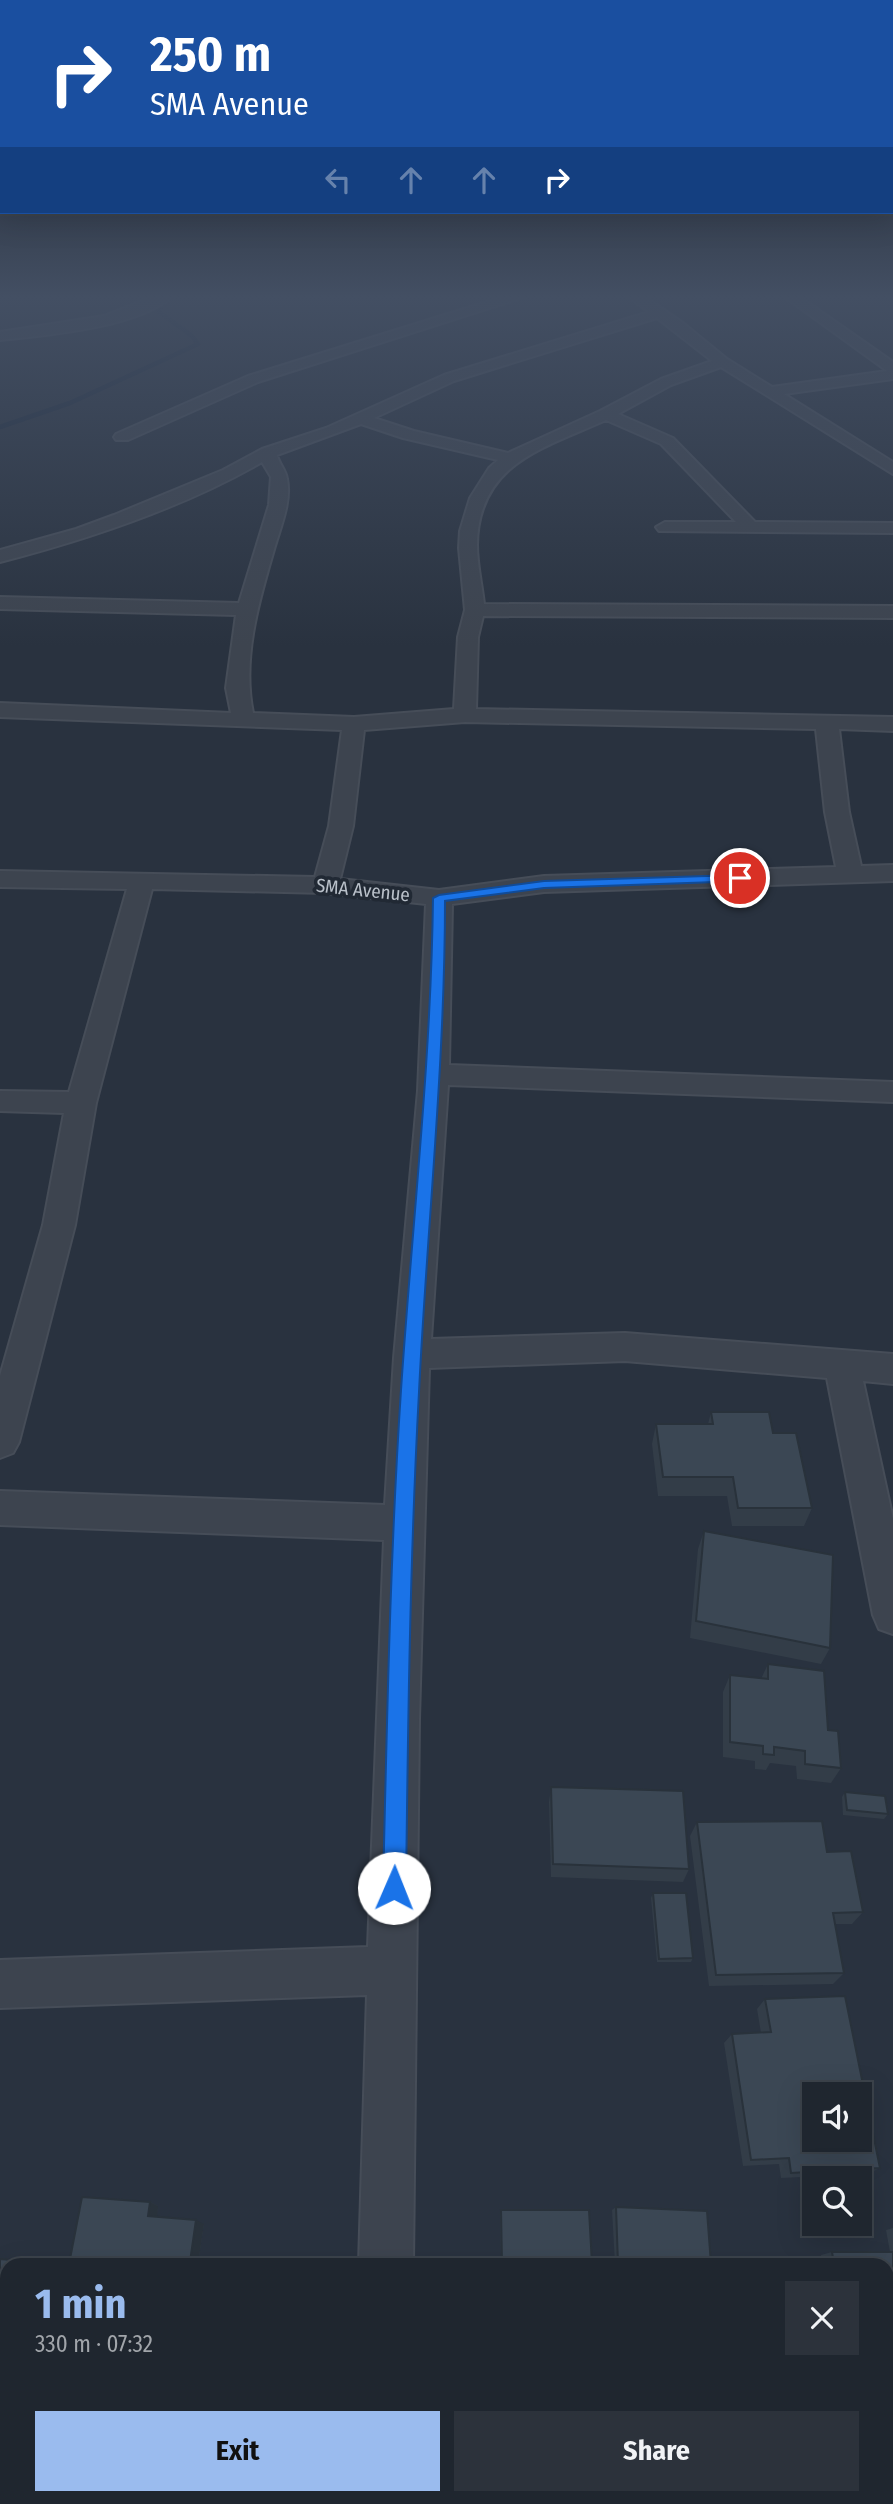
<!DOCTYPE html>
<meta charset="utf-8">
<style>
body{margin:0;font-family:"Fira Sans Condensed",sans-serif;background:#2c323b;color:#f1f3f6;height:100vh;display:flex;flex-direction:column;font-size:26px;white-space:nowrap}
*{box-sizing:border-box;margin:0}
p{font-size:23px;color:#a1a5aa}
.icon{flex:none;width:38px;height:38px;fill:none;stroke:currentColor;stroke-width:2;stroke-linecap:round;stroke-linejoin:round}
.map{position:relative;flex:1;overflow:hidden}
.details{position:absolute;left:0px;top:2258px;width:894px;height:247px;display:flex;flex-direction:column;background:#1f262f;border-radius:21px 21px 0 0;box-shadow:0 7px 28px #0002,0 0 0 2px #3c434b}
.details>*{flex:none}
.top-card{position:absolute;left:0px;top:0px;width:894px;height:214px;box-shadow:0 7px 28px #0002,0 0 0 2px #3c434b;background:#1a4fa0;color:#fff;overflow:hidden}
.fabs{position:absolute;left:802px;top:2082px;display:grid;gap:14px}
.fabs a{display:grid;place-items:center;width:70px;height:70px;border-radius:0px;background:#1f262f;box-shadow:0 7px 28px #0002,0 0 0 2px #3c434b;font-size:35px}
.pin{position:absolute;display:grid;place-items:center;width:60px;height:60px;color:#fff;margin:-30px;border:4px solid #fff;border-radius:50%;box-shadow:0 2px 7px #0007}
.me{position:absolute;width:77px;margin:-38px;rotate:1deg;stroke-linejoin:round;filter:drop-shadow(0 0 5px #0008)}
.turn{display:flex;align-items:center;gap:24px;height:147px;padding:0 35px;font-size:32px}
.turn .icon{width:91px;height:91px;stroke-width:2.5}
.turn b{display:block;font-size:49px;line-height:60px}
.lanes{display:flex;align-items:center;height:66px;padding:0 35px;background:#0003;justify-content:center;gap:35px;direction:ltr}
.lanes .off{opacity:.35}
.round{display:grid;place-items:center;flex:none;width:74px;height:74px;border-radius:0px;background:#2c323b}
.headline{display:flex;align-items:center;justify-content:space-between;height:119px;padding:0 35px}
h1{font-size:42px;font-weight:700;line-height:52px;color:#9abbee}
.primary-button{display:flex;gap:14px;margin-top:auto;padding:14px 35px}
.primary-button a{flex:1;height:80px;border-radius:0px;background:#9abbee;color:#111;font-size:28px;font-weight:700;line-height:80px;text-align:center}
.primary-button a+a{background:#2c323b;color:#f1f3f6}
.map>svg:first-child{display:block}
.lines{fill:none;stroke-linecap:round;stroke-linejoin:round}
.stream{stroke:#1d2a3c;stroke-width:4.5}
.minor-casing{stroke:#464d58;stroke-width:4}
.minor{fill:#3d444f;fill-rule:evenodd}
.wall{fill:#333d48}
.shaded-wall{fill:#29323b}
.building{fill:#3b4754;stroke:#29323b;stroke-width:2;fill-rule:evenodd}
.route{fill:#1a73e8;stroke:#114b97;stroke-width:2}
.labels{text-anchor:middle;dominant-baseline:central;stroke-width:7;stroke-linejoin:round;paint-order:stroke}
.far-street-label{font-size:19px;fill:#b9c0c9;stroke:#212934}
</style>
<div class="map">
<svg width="893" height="2504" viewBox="0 0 893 2504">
<rect width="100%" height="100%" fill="#29323f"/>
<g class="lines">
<polyline class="stream" points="0,427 70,403 198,344 192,336 159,312 166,295"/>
<g class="minor-casing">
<g id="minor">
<path d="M157,295H174C138,328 48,335 0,340V332L104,316Z"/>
<polygon points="509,295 530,295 258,382 128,440 116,440 114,437 116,434 248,376"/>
<path d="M626,295H642L683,323L727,359L772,387L887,371L782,295H797L893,362V379L784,394L893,462V474L721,367L671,385L618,414L673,438L755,522L893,523V533L659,531L656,527L665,522H736L661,444L606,420C544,448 478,463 477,545C477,565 482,585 484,604L893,606V618L483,616L478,637L476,709L893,717V731L839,729L849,812L861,866L893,865V881L544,892L452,904L449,1065L893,1082V1102L448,1085L431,1339L625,1333L893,1354V1384L863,1381L893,1519V1634L879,1629L873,1615L827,1378L625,1361L429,1368L419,1719L413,2264H359L367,1995L0,2008V1960L368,1947L384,1540L0,1525V1491L385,1505L394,1358L418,1091L426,904L326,893L152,889L96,1103L75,1225L19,1442L13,1453L0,1458V1376L43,1225L64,1113L0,1111V1091L69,1092L127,889L0,887V871L315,877L329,826L342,730L0,717V703L231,713L226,688L236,615L0,609V597L239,603L269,505L271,477L262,462C182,508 89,539 0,562V550L76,529L114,515L223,470L262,449L326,428L444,375L649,312ZM657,318L712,361L661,379L600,411L508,453L414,431L374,418L454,381ZM361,424L403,438L498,460L489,468L470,498L460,531L459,548L465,610L458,637L454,709L354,717L253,713C242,660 258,604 273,553C279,530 292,503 287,479C286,470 279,464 277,455ZM465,722L816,729L825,812L836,867L544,876L439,890L340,879L353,826L364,730Z"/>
<polygon points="346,2497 406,2497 405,2504 345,2504"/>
</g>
</g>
<use href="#minor" class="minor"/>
</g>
<g class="wall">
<polygon points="711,1412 773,1433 812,1508 804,1526 732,1526 727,1496 658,1496 652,1444 656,1424 708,1424"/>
<polygon points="704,1531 830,1648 821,1664 690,1638 698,1549"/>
<polygon points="768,1664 828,1730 841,1768 831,1783 797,1779 796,1766 770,1763 766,1770 755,1769 755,1761 723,1757 723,1692 730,1675 761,1679"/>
<polygon points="551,1787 689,1869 683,1882 551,1877 549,1802"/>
<polygon points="845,1792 888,1814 884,1819 843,1815 842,1797"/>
<polygon points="697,1822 827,1852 863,1912 852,1924 835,1924 844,1973 833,1984 709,1986 690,1836"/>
<polygon points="653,1893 693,1958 691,1962 657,1962 651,1898"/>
<polygon points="765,1999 880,2168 867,2174 781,2178 779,2164 743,2166 724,2043 732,2034 761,2033 757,2009"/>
<polygon points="150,2202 158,2206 157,2216 204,2224 198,2264 69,2264"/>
<polygon points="616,2207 711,2264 615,2264 612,2210"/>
<polygon points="501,2210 592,2264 501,2264 500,2213"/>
<polygon points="893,2228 893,2378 887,2264 822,2264 821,2255 832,2252 890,2252 886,2230"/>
<polygon points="0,2444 7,2444 7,2497 281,2497 280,2504 0,2504"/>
</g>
<g class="shaded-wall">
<polygon points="150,2202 158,2206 157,2220 148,2216"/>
<polygon points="196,2220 204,2224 198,2264 190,2262"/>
<polygon points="34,2262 43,2264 34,2264"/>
<polygon points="274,2497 281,2497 280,2504 273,2504"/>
</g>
<g class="building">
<polygon points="711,1412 769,1412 773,1433 796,1433 812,1508 738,1508 733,1477 663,1477 656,1424 713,1424"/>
<polygon points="704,1531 833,1555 830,1648 696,1621"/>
<polygon points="768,1664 824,1671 828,1730 838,1731 841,1768 805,1764 805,1751 774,1747 774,1755 763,1754 763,1746 730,1742 730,1675 768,1679"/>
<polygon points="551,1787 683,1791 689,1869 553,1864"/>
<polygon points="845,1792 885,1796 888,1814 847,1810"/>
<polygon points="822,1821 827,1852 851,1851 863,1912 833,1913 844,1973 716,1975 697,1822"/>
<polygon points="653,1893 686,1893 693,1958 659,1959"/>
<path d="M845,1996L880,2168L791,2173L789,2158L751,2160L732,2034L771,2032L765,1999ZM814,2095H859V2140H814Z"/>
<polygon points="82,2197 150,2202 148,2216 196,2220 190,2262 171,2261 171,2264 69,2264"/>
<polygon points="616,2207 707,2211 711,2264 618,2264"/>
<polygon points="501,2210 589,2210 592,2264 502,2264"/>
<polygon points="832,2252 893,2252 893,2378 887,2378 887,2264 834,2264"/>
<polygon points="0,2259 34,2262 34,2264 7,2264 7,2392 0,2392"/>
<polygon points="0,2448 7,2449 7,2497 274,2497 273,2504 0,2504"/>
</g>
<linearGradient id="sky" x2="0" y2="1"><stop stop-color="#171c23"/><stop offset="0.46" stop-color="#434f63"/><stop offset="1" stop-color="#434f63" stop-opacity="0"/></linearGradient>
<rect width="893" height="646" fill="url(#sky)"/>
<path class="route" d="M740,875L745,876V881L544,888L445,901C445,1065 427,1228 419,1392C410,1557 408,1723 406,1888L402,1896L394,1899L387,1896L383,1888C387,1722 390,1556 401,1390C412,1226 431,1063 433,898L439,895L544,881Z"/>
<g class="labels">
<g class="far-street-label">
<text transform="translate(363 890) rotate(6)">SMA Avenue</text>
</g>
</g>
</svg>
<div class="fabs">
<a><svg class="icon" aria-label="sound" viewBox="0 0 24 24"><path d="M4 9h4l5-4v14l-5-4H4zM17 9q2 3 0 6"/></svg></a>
<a><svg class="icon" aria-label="search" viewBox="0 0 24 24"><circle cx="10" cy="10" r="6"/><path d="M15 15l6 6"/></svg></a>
</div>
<div class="pin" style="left:740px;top:878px;background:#d93025"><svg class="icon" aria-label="arrive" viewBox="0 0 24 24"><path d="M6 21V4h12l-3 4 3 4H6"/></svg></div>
<svg class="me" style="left:394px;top:1888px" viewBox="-20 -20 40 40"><circle r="19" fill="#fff"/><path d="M0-13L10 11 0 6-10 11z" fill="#1a73e8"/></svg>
<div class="top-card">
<div class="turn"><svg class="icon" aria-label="right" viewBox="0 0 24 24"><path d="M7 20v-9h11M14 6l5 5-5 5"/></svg><div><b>250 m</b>SMA Avenue</div></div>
<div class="lanes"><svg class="icon off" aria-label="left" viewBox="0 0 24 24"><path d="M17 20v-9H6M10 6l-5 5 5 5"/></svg><svg class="icon off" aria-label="ahead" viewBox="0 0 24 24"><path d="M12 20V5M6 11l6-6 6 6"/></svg><svg class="icon off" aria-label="ahead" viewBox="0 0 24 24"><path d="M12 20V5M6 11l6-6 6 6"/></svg><svg class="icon" aria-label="right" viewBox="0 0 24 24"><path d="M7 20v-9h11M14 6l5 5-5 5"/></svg></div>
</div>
<section class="details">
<div class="headline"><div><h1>1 min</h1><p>330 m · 07:32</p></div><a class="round"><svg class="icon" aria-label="close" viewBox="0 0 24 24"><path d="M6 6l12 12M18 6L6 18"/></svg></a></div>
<div class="primary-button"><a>Exit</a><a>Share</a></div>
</section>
</div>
